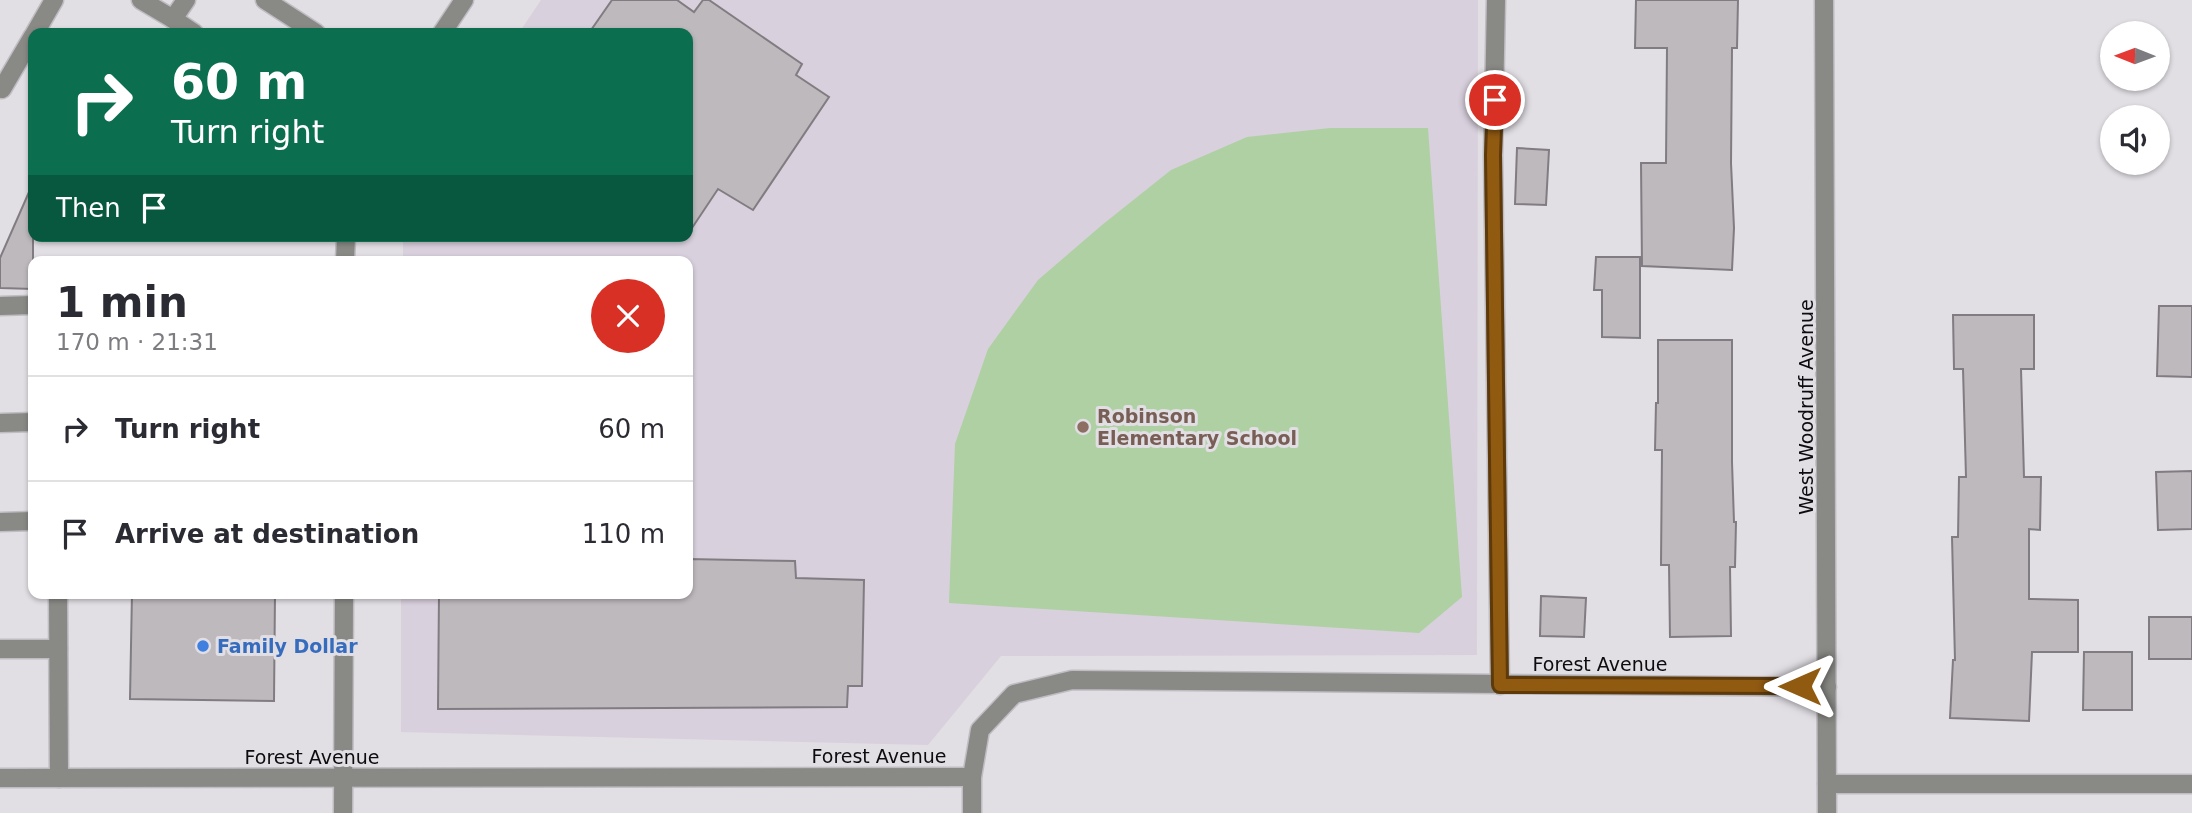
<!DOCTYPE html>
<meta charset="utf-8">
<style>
body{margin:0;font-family:"DejaVu Sans",sans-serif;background:#f7f7f7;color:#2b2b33;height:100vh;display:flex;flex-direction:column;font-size:26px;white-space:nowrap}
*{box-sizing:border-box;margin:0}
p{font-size:23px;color:#7c7c81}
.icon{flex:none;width:38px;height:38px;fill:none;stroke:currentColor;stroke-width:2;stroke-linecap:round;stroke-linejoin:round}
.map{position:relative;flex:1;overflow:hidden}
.details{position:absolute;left:28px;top:256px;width:665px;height:343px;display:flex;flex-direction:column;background:#fff;border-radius:14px;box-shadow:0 2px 5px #0004}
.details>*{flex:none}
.top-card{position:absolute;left:28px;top:28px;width:665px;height:214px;border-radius:14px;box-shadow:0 2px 5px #0004;background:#0b6e4f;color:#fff;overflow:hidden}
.needle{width:46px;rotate:271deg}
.fabs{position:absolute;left:2100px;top:21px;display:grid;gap:14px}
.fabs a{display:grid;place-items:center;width:70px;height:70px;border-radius:50%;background:#fff;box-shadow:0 2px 5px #0004;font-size:35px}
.pin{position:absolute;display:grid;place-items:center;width:60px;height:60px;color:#fff;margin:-30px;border:4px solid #fff;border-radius:50%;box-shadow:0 2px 7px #0007}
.me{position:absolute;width:77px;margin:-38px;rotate:270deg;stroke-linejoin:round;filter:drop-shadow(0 0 5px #0008)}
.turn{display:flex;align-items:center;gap:24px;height:147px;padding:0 28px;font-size:32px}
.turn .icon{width:91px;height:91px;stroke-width:2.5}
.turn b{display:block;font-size:49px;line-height:60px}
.then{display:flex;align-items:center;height:66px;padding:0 28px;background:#0003;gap:14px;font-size:26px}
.round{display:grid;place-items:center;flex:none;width:74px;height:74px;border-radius:37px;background:#f7f7f7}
.head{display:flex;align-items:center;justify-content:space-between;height:119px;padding:0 28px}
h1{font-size:42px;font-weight:700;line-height:52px}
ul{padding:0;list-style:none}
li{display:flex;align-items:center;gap:21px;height:105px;padding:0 28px;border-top:2px solid #e1e1e2}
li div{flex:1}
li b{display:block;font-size:26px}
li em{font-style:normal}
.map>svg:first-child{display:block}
.built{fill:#d8d0dd}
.green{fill:#aed0a3}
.building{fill:#beb9bd;stroke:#817c81;stroke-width:2}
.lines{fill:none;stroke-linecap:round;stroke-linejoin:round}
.lane-casing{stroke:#bfbcc2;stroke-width:21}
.street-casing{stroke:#bfbcc2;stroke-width:21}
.lane{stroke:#898986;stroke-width:18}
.street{stroke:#898986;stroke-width:18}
.route-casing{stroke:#5e3a0b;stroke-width:18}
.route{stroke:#915a11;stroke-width:12}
.education-dot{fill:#8d6e63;stroke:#e1dee4;stroke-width:2.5}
.shop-dot{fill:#3f7fe0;stroke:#e1dee4;stroke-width:2.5}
.labels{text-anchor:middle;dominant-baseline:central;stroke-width:6;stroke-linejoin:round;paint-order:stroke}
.street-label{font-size:19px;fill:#0d0b0d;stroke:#e1dee4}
.education-label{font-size:19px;font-weight:bold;fill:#785e54;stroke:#e1dee4;text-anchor:start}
.shop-label{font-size:19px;font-weight:bold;fill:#366cbe;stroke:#e1dee4;text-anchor:start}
</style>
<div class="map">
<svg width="2192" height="813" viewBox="0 0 2192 813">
<rect width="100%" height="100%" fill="#e1dee4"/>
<polygon class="built" points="541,0 1478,0 1477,655 1001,656 928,745 401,732 401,593 688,593 688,261 403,261 403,236 688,236 688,33 519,33"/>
<polygon class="green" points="1330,128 1428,128 1462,597 1419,633 949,603 955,444 988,349 1038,280 1102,225 1171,170 1247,137"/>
<g class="building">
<polygon points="612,0 677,0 694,12 703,0 709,0 802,64 796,75 829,97 753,210 718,189 688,234 688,33 589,33"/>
<polygon points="1636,0 1738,0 1737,48 1732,48 1731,163 1734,228 1732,270 1642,266 1641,163 1666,163 1667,48 1635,48"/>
<polygon points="1517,148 1549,150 1546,205 1515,204"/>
<polygon points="33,183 33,289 0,288 0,258"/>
<polygon points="1596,257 1640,257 1640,338 1602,337 1602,290 1594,290"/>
<polygon points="2159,306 2192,306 2192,377 2157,376"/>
<polygon points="1953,315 2034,315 2034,369 2021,369 2024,477 2041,477 2040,530 2029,529 2029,599 2078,600 2078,652 2032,652 2029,721 1950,718 1953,660 1955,660 1952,537 1958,537 1959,477 1966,477 1963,369 1954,369"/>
<polygon points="1658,340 1732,340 1732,462 1734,522 1736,522 1735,567 1730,567 1731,636 1670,637 1669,565 1661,565 1662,450 1655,450 1656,403 1658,403"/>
<polygon points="2192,471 2192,529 2158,530 2156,472"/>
<polygon points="688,559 795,561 796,578 864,580 862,686 848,686 847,707 438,709 439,593 688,593"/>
<polygon points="132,593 275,593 274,701 130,699"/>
<polygon points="1541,596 1586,598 1584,637 1540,636"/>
<rect x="2149" y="617" width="43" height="42"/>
<polygon points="2084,652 2132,652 2132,710 2083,710"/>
</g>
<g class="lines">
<g class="lane-casing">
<g id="lane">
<polyline points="141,0 173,19 186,0"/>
<polyline points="1496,0 1493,155 1500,685"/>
<polyline points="173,19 194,33"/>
<polyline points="35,33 54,0"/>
<polyline points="0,88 2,89 33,36"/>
<polyline points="0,306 33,305"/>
<polyline points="0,423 33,422"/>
<polyline points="0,522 33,521"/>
<polyline points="58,593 59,778"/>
<polyline points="0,649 58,649"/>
</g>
</g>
<g class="street-casing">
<g id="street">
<polyline points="265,0 316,33"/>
<polyline points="1824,0 1827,813"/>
<polyline points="442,33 464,0"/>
<polyline points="345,261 346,236"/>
<polyline points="0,778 972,777"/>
<polyline points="1827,784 2192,784"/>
<polyline points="343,813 344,593"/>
<polyline points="972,813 972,777 980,730 1014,694 1072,680 1827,687"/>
</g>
</g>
<use href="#lane" class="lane"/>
<use href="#street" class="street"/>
</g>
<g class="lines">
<g class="route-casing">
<polyline id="route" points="1495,100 1493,155 1500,685 1800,686"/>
</g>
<use href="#route" class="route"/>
</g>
<circle class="education-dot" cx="1083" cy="427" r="7"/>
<circle class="shop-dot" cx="203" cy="646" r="7"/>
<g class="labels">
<g class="street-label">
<text transform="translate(1806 407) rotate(-90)">West Woodruff Avenue</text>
<text x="1600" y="664">Forest Avenue</text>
<text x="879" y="756">Forest Avenue</text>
<text x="312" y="757">Forest Avenue</text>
</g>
<g class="education-label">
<text x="1097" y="416">Robinson<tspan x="1097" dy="22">Elementary School</tspan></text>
</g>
<g class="shop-label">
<text x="217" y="646">Family Dollar</text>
</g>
</g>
</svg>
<div class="fabs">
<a><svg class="needle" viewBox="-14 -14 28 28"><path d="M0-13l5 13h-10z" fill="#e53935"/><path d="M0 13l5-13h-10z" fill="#7c7c81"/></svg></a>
<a><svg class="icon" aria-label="sound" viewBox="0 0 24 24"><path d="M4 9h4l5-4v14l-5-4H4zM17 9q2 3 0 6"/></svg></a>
</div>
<div class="pin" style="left:1495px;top:100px;background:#d93025"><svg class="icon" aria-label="arrive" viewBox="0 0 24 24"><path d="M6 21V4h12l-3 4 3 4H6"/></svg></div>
<svg class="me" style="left:1800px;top:686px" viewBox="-20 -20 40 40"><path d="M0-17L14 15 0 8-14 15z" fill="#915a11" stroke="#fff" stroke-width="4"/></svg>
<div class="top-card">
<div class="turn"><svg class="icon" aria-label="right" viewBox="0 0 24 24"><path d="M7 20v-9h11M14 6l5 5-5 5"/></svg><div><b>60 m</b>Turn right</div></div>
<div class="then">Then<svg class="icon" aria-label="arrive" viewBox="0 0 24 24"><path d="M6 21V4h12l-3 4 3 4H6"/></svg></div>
</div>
<section class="details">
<div class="head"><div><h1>1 min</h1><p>170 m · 21:31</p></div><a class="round" style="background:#d93025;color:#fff"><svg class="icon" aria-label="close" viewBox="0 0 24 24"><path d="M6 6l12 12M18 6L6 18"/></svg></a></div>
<ul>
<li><svg class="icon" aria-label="right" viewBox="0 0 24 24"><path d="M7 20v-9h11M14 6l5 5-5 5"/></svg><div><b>Turn right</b></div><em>60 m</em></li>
<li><svg class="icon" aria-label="arrive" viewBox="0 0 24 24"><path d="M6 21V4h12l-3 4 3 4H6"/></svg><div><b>Arrive at destination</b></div><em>110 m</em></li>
</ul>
</section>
</div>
